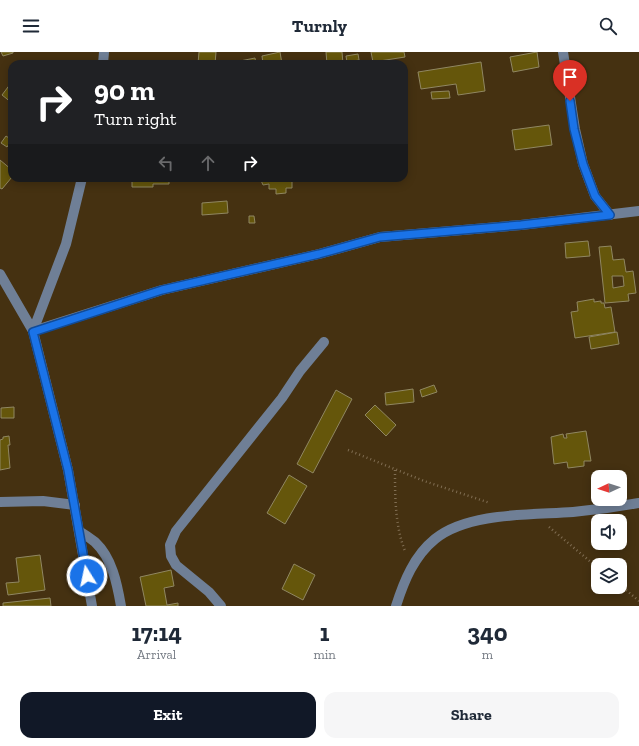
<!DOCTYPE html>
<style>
body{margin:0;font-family:"Zilla Slab",serif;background:#f6f6f7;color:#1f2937;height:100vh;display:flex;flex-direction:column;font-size:15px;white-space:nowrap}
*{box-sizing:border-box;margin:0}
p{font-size:13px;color:#747a83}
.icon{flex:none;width:22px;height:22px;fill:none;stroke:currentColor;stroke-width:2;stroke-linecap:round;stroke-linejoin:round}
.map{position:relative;height:554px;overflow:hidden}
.details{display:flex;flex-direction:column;background:#fff;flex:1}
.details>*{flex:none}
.hud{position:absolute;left:8px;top:8px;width:400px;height:122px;border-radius:12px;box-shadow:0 2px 10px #0003;background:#202124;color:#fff;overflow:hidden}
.needle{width:26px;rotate:266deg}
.controls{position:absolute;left:591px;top:418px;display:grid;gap:8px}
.controls a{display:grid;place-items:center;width:36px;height:36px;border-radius:8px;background:#fff;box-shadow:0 2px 10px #0003;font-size:20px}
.pin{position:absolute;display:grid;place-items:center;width:34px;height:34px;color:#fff;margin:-41px -17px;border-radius:50% 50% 50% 0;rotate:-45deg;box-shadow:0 0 4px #0007}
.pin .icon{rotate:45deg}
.me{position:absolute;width:44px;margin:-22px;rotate:350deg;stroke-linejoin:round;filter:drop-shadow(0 0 3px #0008)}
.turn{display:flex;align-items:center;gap:14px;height:84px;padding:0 20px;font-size:18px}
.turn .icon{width:52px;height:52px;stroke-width:2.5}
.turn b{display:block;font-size:28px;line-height:34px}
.lanes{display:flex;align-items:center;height:38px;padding:0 20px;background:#0003;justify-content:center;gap:20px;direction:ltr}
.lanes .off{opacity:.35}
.eta{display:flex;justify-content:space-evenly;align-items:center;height:68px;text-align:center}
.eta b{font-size:24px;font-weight:700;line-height:28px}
.primary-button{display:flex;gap:8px;margin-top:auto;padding:8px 20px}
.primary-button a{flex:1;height:46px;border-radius:12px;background:#111827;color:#fff;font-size:16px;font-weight:700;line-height:46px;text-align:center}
.primary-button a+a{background:#f6f6f7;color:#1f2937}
header{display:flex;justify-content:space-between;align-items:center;height:52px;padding:0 20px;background:#fff;font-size:18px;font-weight:700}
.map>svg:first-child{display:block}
.building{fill:#65560b;stroke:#908762;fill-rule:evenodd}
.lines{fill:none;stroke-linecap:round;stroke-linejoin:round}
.path{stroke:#806e53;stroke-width:2.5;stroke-dasharray:1 3;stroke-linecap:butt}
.minor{stroke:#6f7f96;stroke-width:10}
.route-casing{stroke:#114b97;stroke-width:10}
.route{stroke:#1a73e8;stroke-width:7}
</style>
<header><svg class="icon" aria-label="menu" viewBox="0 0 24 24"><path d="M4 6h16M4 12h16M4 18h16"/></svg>Turnly<svg class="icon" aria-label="search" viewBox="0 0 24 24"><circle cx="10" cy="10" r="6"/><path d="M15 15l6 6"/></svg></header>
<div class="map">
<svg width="639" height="554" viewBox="0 0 639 554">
<rect width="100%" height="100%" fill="#453111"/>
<g class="building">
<polygon points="1,0 13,0 13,1 3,4"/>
<polygon points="199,0 216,0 215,12 198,12"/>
<polygon points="280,0 282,12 263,12 262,4"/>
<polygon points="326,0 342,0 343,12 327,12"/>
<polygon points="371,0 404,0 405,5 373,10"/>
<polygon points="537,0 539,15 513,20 510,5"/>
<polygon points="358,2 359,8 347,10 346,4"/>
<polygon points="255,6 256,12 241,12 240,9"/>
<polygon points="481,10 485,39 458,43 456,32 421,37 418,20"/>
<polygon points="11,31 12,32 12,51 2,43"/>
<polygon points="449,39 450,46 432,47 431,40"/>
<polygon points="549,73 552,93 515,98 512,78"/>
<polygon points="6,84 12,88 7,95 1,91"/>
<polygon points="0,108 12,118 12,125 2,137 0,136"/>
<polygon points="126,126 169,126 169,132 153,132 153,135 132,135 132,127"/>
<polygon points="260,126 292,126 292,136 286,136 286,141 276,142 276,137 269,137 269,132 263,133"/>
<polygon points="227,149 228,161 202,163 202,151"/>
<polygon points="249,164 254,164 255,171 249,171"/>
<polygon points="588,189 590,204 566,206 565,191"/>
<path d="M611,194L613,208L624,207L626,220L633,219L636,241L628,242L629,249L605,251L599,195ZM612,224H623L624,234L613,236Z"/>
<polygon points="594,247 594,250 601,249 601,251 604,251 605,256 611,255 615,280 575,286 571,260 578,259 577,250"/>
<polygon points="617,280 619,292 591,297 589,285"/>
<polygon points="434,333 437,340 422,345 420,338"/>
<polygon points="413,337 414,350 386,353 385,341"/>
<polygon points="336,338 352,347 313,421 297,412"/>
<polygon points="375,353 396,373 386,384 365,363"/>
<polygon points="14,355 14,366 1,366 1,356"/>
<polygon points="586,379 591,409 584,409 584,414 568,416 567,410 554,412 551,385 563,382 564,386 567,386 566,382"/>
<polygon points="9,384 10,393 8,393 10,416 0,418 0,388 3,387 3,385"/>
<polygon points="289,423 307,434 285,472 267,461"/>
<polygon points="40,503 45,538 8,543 6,531 19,530 16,506"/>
<polygon points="294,512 315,523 303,548 282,537"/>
<polygon points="171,518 174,534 164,536 167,553 178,551 178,554 146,554 140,525"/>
<polygon points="50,546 51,554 3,554 3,551"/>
</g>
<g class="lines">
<g class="path">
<polyline points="348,398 424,429 490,451"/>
<path d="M395,418C395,445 395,474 405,499"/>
<polyline points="549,475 598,516"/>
<polyline points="620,533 639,549"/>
</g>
<g class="minor">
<polyline points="563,0 575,77 583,112 595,144 610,163"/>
<polyline points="103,12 104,0"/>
<polyline points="0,222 33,279 68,418 92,554"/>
<polyline points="33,279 162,238 319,202 380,185 521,173 639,159"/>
<polyline points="33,279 66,192 82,126"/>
<polyline points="0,450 43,449 75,453"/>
<path d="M79,479C84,482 90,486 95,490C112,506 117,531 121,554"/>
<polyline points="221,554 209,540 176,513 171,504 170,493 176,479 282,346 300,319 324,290"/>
<path d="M396,554C404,529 414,504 435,487C468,460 532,463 573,460C595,458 617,455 639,451"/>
</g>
</g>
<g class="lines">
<g class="route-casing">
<polyline id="route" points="87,524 68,418 33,280 162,238 319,202 380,185 521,173 610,163 595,144 583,112 574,77 570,49"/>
</g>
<use href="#route" class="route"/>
</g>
</svg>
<div class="controls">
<a><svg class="needle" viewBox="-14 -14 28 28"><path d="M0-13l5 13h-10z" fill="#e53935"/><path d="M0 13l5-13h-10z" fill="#747a83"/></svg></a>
<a><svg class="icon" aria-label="sound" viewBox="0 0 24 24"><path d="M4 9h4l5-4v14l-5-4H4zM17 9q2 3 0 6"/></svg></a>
<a><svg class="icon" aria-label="layers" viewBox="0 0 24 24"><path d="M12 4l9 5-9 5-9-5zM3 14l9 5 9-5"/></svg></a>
</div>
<div class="pin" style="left:570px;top:49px;background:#d93025"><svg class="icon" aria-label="arrive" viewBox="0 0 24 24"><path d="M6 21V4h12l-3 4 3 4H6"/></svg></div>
<svg class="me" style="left:87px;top:524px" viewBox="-20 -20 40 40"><circle r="17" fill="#1a73e8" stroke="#fff" stroke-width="3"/><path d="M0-11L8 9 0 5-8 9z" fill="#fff"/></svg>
<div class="hud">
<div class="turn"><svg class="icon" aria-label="right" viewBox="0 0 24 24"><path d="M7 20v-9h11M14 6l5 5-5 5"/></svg><div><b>90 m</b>Turn right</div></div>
<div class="lanes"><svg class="icon off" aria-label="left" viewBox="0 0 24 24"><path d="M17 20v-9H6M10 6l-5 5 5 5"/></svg><svg class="icon off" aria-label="ahead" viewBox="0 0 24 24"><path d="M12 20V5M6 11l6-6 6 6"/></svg><svg class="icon" aria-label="right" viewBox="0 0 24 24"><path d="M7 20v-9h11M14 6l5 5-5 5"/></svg></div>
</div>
</div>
<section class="details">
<div class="eta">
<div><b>17:14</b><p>Arrival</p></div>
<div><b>1</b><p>min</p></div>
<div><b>340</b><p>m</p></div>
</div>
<div class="primary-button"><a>Exit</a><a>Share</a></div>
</section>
